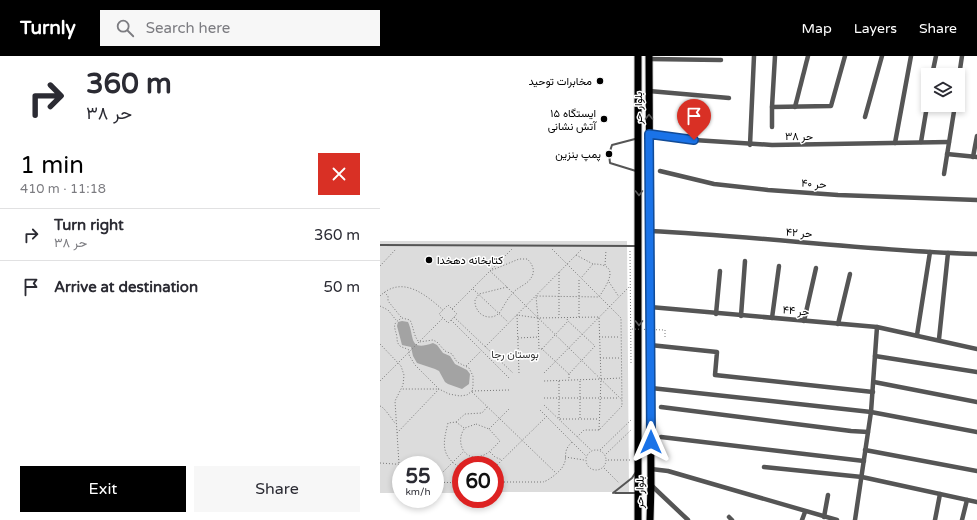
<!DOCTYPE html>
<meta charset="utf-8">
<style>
body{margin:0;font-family:"Varela Round",Vazirmatn,sans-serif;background:#f7f7f7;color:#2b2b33;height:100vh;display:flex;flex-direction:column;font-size:15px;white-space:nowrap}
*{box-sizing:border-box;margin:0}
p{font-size:13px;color:#7c7c81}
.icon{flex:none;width:22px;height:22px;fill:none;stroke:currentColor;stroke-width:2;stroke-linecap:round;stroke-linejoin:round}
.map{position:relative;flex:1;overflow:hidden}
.details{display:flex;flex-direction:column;background:#fff;width:380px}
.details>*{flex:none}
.banner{background:#fff;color:#2b2b33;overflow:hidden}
.tools{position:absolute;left:541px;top:12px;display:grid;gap:8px}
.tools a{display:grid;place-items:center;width:44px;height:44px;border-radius:0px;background:#fff;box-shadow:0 2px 6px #0003;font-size:20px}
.speed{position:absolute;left:12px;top:400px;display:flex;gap:8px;font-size:20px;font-weight:700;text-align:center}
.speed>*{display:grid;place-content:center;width:52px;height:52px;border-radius:50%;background:#fff;box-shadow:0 2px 6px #0003;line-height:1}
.speed small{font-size:10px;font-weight:400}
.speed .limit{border:6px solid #d22;background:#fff;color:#111}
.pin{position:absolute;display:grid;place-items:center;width:34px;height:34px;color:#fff;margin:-41px -17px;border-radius:50% 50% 50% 0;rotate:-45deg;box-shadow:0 0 4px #0007}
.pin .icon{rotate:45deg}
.me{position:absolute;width:44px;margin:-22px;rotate:0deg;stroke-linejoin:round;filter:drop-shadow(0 0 3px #0008)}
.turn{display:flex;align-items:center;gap:14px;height:84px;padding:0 20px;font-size:18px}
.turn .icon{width:52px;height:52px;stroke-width:2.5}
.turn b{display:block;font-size:28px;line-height:34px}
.round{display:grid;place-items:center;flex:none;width:42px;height:42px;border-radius:0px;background:#f7f7f7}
.headline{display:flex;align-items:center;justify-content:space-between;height:68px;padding:0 20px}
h1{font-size:24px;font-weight:600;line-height:30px;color:#000}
.cta{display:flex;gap:8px;margin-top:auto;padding:8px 20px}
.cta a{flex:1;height:46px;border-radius:0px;background:#000;color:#fff;font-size:16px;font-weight:600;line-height:46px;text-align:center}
.cta a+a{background:#f7f7f7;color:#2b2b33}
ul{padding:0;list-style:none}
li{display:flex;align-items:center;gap:12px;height:52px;padding:0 20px;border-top:1px solid #e1e1e2}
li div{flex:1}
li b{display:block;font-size:15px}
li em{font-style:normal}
header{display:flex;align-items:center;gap:24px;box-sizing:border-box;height:56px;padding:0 20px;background:#000;color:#fff}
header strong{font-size:19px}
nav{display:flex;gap:22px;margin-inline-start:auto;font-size:14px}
.search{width:280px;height:36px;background:#f7f7f7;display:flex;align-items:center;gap:10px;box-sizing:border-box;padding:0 14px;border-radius:0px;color:#7c7c81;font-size:15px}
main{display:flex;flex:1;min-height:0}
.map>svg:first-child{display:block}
.green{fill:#dcdcdc}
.water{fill:#a3a3a3}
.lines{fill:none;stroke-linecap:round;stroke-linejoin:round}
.primary-casing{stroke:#dbdbdb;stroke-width:9}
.path{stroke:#777;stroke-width:1;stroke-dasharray:1 2;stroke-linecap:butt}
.service{stroke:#555;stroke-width:2}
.minor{stroke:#555;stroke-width:4.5}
.primary{stroke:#000;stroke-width:7}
.path-bridge{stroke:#777;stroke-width:1;stroke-dasharray:1 2;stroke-linecap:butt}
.oneway{stroke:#595959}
.route-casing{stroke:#114b97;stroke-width:10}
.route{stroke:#1a73e8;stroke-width:7}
.poi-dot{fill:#000;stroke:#fff;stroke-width:1.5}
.labels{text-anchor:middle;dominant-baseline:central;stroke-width:3;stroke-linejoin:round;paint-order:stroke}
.poi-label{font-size:11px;fill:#000;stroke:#fff;text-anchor:end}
.street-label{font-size:11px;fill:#000;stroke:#fff}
.park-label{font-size:11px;fill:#333;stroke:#fff}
</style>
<header>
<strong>Turnly</strong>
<div class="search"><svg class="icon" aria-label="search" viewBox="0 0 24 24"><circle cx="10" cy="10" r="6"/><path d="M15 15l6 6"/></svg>Search here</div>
<nav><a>Map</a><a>Layers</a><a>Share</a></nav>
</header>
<main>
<section class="details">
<div class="banner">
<div class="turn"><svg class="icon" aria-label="right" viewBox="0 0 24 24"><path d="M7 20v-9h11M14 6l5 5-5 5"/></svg><div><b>360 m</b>حر ۳۸</div></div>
</div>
<div class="headline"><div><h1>1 min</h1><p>410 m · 11:18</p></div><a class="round" style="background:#d93025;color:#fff"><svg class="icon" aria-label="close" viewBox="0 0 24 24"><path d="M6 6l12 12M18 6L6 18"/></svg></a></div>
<ul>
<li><svg class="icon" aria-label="right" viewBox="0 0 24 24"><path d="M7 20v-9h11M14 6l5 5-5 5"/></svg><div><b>Turn right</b><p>حر ۳۸</p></div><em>360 m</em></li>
<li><svg class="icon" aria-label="arrive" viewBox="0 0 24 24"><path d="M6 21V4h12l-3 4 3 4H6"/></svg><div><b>Arrive at destination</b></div><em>50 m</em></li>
</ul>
<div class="cta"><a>Exit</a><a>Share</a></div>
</section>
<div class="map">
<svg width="597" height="464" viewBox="0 0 597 464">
<rect width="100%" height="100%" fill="#fff"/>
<polygon class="green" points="0,185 247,185 249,436 115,436 115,409 81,409 81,437 55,437 55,409 21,409 21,437 0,437"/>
<path class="water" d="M22,265L28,266C35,281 28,296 53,287L57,289L63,297L70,300L75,308L87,314L90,318L89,328L82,333L68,328L65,326L59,315L55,313L37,307L33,300L31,291L22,289L17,270L18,266Z"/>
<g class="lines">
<g class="primary-casing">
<g id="primary">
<polyline points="258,0 258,464"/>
<polyline points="269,0 271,429 270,464"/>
</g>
</g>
<g class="path">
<polyline points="172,193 241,262 242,350 219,374 204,374 197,381"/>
<polyline points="250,195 251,307"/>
<polyline points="196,199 213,208"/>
<polyline points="225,209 226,194"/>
<polyline points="0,210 16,193"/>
<polyline points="179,216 179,261"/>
<polyline points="229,226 239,241"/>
<path d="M127,231L99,238L95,244C95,247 95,250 97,253C101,262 114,264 120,256C124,250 127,243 132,238C137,231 147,229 151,222C156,215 152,207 147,203H139L110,215C122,226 134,238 146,250L242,344"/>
<polyline points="93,233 128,266"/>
<polyline points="4,236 8,240 8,245 21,261"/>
<path d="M0,240C22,219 45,238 63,254"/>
<polygon points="68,249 77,258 68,267 59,258"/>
<polyline points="0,250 8,254 16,264"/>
<polyline points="72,253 132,193"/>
<polyline points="74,261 133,317"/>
<polyline points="199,261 199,222"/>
<path d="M22,262L30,264C34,272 33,279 39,286L53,284L57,286L65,295L72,298L77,306L89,312L93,320V330L92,335L87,339L80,340L69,338L59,333L35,309L29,299V294C26,292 23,292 20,290C17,287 17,284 17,281C15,271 11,268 22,262Z"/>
<polyline points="187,263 188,265 215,290 189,318 162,293 188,265"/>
<polyline points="71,264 129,322"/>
<polyline points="219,281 240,281"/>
<polyline points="285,281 285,274"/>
<polyline points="138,282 158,281"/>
<polyline points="0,288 21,310 24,319 23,329 15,345 19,408"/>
<polyline points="105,291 202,193"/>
<polyline points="162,293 159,293 158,262 219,261 221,323 164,325"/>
<polyline points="220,302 240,302"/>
<polyline points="86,310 101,295"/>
<path d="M139,317L137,259L158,262L156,240L219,241C228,227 241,208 213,208L201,222"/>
<polyline points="164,317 250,230"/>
<polyline points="189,318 189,324"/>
<polyline points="0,325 63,262"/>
<polyline points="179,325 179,363 219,363"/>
<polyline points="200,325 200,363"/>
<polyline points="92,335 129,334"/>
<polyline points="92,336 176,417"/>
<polyline points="164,342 239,342"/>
<polyline points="164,349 211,394"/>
<path d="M0,350C4,351 11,362 15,367"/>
<polyline points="160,354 206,400"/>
<polyline points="76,366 84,372"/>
<path d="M96,368L109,373L120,385C114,391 109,398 101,400C83,406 75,384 85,372Z"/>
<polyline points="109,373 129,353"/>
<polyline points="219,374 221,323 241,322"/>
<polyline points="17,377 59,333 21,333"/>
<circle cx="216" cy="404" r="10"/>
<polyline points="220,394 251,364"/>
<polyline points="110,396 115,401 122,404"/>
<polyline points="226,398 251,374"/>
<polyline points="185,401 204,404"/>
<polyline points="228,404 250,404"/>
<polyline points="0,407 29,409"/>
<polyline points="115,411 167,360"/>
<path d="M81,412C60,400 63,387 68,367L76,366L85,358L102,357L107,351"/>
<polyline points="224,412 239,427"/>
<polyline points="55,424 83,396"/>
<polyline points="55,426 81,427"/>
<path d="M115,426H163C168,425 181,415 183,410C189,400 181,397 192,386"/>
</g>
<g class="service">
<polyline points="255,83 232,89 229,98 230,107 256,115"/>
<polyline points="0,189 257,190"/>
<polyline points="233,437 252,422 256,416"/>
<polyline points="235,437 256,437"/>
</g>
<g class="minor">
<polyline points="269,3 341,4"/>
<polyline points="552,19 556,0"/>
<polyline points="578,27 582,0"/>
<polyline points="269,35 349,42"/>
<polyline points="392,51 451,50 465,0"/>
<polyline points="415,51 428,0"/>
<polyline points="485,61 502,0"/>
<polyline points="392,71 392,51 395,0"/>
<polyline points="269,78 314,84 392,89 569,86"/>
<polyline points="541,86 548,44"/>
<polyline points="515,87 531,0"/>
<polyline points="370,89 374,0"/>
<polyline points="567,98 597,101"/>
<polyline points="593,101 597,80"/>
<polyline points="280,115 334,128 388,134 458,139 597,144"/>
<polyline points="564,118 575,49"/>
<path d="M270,175C379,180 488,195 597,198"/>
<polyline points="270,251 497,271 597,293"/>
<polyline points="336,258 340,215"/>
<polyline points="361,260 365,205"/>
<polyline points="392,262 399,210"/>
<polyline points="424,265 436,212"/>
<polyline points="458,268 470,218"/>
<polyline points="537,279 550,196"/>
<polyline points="559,283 568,197"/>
<polyline points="270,289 337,296 335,319 493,336"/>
<polyline points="495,300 597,316"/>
<polyline points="494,326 597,346"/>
<polyline points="271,332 491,356 597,376"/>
<polyline points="281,351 471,375 488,376"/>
<polyline points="281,381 484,405"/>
<polyline points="485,394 597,415"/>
<polyline points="384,411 482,421 597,446"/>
<polyline points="271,413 288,415 457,464"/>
<polyline points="271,429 308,464"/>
<polyline points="349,461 352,464"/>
<polyline points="444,461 448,439"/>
<polyline points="422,464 425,456"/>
<polyline points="475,464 491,356 497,271"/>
<polyline points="555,464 560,438"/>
<polyline points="582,464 587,444"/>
</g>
<use href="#primary" class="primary"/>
<polyline class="path-bridge" points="252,273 285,274"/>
</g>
<defs><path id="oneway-chevron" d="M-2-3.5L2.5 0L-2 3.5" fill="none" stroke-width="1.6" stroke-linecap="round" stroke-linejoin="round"/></defs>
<g class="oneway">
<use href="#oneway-chevron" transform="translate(269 61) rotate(-90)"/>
<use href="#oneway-chevron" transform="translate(259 137) rotate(90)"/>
<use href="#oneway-chevron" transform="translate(259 267) rotate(90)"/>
</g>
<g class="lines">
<g class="route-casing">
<polyline id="route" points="271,386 269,78 314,84"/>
</g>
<use href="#route" class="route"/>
</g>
<g class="poi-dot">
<circle cx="220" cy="25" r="4"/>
<circle cx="224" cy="63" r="4"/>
<circle cx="229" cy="98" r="4"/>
<circle cx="49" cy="204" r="4"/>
</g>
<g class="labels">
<g class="poi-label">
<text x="212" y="25">مخابرات توحید</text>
<text x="216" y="57">ایستگاه ۱۵<tspan x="216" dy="13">آتش نشانی</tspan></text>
<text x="221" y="98">پمپ بنزین</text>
<text x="57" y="204" text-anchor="start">کتابخانه دهخدا</text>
</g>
<g class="street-label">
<text transform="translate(258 52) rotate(-90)">بلوار حر</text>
<text x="419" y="80">حر ۳۸</text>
<text transform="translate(434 128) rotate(4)">حر ۴۰</text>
<text transform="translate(419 177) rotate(4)">حر ۴۲</text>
<text transform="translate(416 255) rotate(5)">حر ۴۴</text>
<text transform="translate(260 436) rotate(-89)">بلوار حر</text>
</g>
<g class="park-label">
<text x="135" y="298">بوستان رجا</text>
</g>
</g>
</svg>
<div class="tools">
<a><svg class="icon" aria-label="layers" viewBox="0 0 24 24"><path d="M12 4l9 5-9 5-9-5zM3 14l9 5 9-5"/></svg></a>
</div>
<div class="speed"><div>55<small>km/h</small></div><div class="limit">60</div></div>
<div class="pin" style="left:314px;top:84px;background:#d93025"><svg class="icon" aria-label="arrive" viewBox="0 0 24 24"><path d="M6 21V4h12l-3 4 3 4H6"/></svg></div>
<svg class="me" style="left:271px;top:386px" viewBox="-20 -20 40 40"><path d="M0-17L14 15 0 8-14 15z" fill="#1a73e8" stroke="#fff" stroke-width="4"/></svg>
</div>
</main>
